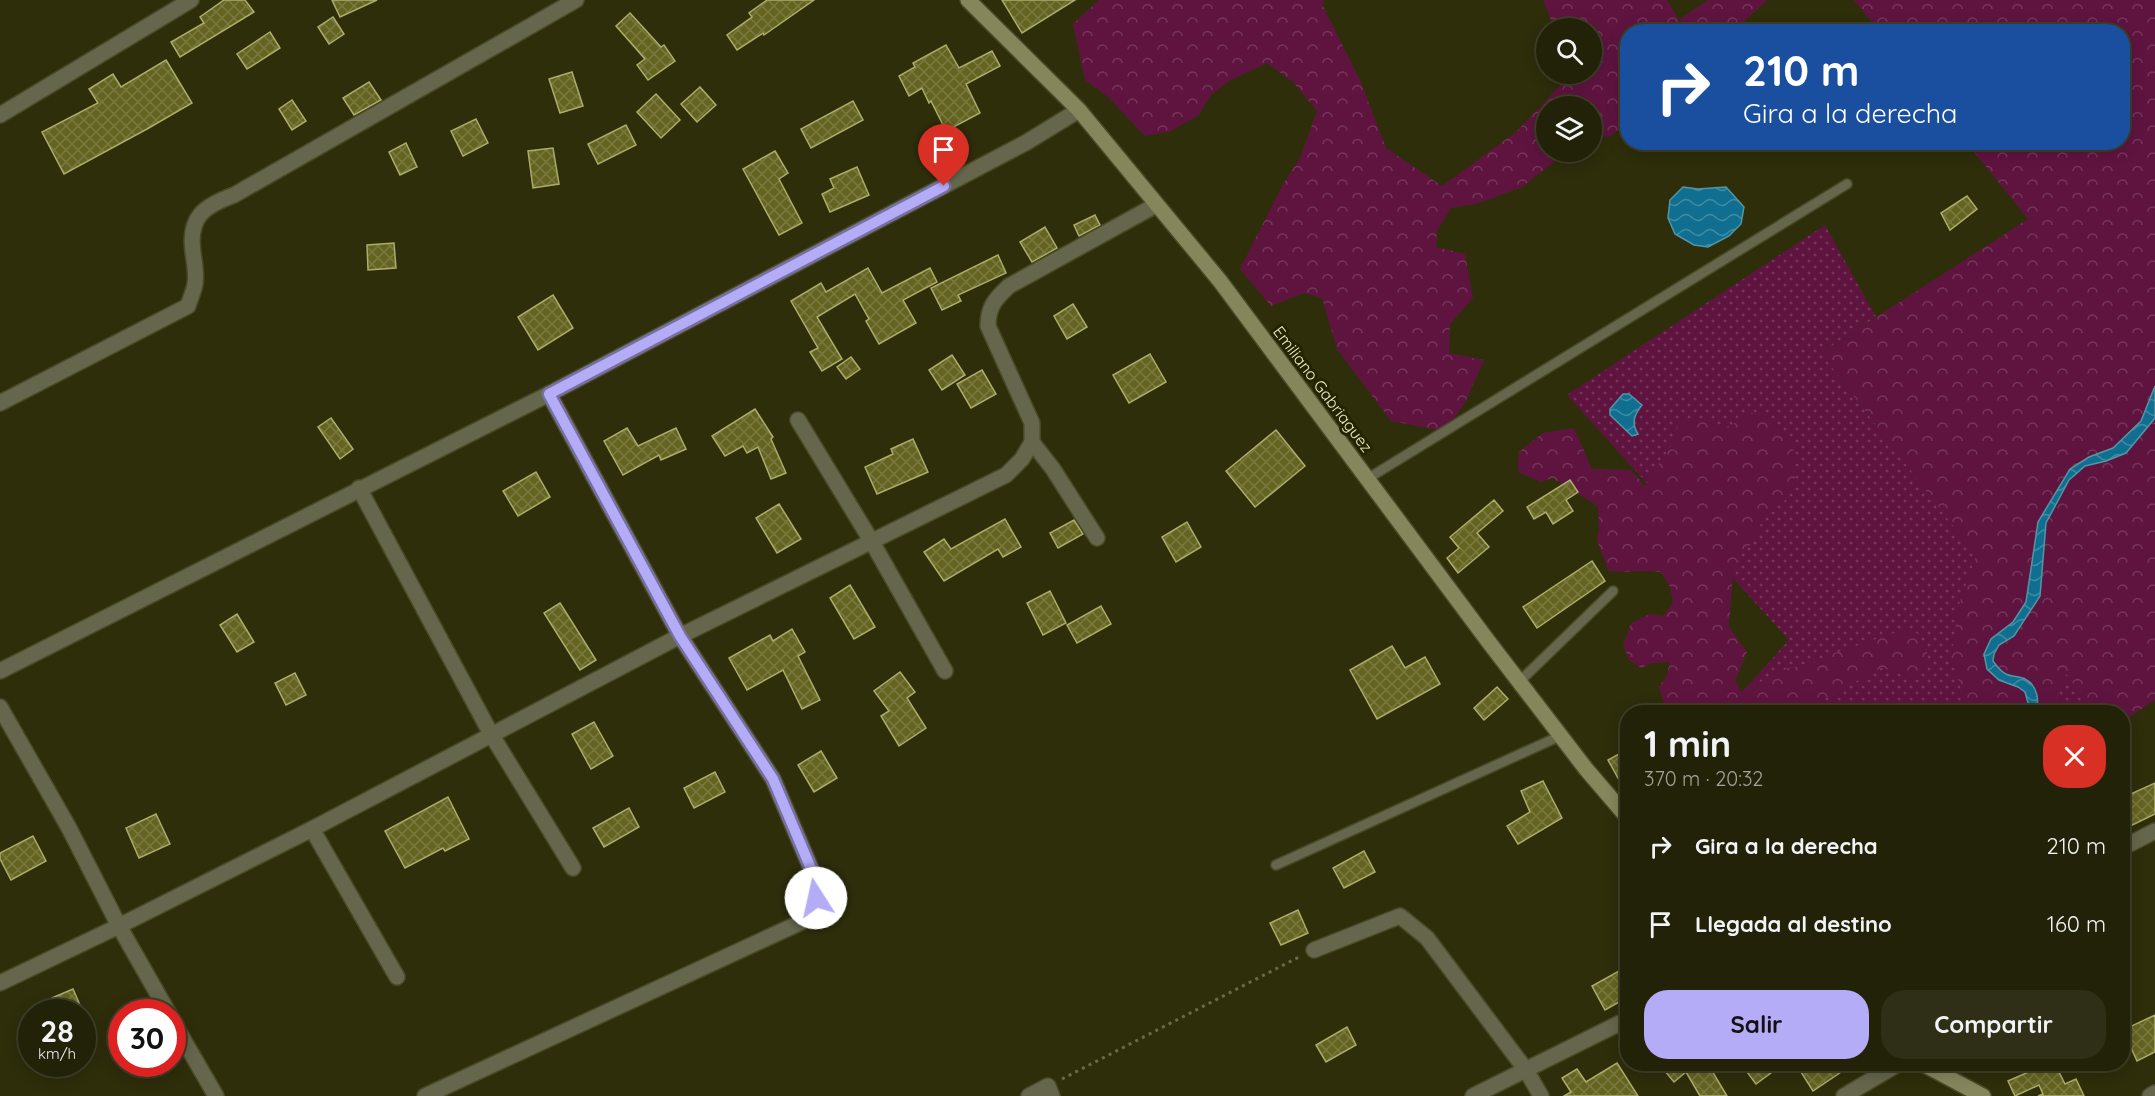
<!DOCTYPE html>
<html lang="es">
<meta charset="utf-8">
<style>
body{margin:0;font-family:Quicksand,sans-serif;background:#2e2f16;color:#f1f3f6;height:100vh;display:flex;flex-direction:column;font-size:22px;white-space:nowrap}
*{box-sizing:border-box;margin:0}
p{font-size:20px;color:#a2a49c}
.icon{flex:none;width:33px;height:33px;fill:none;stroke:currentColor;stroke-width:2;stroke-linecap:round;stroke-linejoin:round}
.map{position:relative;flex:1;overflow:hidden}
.side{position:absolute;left:1620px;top:705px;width:510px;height:366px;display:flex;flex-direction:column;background:#222208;border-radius:24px;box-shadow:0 3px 15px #0003,0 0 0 2px #3f3f29}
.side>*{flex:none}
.banner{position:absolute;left:1620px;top:24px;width:510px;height:126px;border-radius:24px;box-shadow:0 3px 15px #0003,0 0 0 2px #3f3f29;background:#1a4fa0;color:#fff;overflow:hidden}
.controls{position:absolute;left:1536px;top:18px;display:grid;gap:12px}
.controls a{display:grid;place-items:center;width:66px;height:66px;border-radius:50%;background:#222208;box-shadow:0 3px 15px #0003,0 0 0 2px #3f3f29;font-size:30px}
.speed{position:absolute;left:18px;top:999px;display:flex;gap:12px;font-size:30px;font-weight:700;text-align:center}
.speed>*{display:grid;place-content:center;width:78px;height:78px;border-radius:50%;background:#222208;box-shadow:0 3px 15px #0003,0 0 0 2px #3f3f29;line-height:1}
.speed small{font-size:15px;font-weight:400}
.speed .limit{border:9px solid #d22;background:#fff;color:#111}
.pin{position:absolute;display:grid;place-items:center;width:51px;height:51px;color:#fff;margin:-62px -26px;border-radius:50% 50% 50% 0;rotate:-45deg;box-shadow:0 0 6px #0007}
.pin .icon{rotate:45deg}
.me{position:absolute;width:66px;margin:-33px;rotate:350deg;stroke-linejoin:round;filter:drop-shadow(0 0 4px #0008)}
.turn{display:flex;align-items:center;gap:21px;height:126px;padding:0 24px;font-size:27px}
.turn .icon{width:78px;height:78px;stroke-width:2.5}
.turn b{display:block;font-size:42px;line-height:51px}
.round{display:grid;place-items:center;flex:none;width:63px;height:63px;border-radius:24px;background:#2e2f16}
.head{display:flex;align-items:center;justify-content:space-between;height:102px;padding:0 24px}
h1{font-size:36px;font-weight:700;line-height:45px}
.action{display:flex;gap:12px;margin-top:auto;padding:12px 24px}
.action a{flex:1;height:69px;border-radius:24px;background:#b5acf8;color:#111;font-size:24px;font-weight:700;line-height:69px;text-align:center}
.action a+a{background:#2e2f16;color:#f1f3f6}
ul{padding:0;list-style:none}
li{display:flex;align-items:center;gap:18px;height:78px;padding:0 24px}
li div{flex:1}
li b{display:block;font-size:22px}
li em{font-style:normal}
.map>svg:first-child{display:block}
.grass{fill:url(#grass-dots)}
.forest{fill:url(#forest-crowns)}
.water{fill:url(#water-waves);stroke:#5396a3;stroke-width:1.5}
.building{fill:url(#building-cross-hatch);stroke:#acad6b;stroke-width:1.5}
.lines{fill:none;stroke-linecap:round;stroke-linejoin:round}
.lane-casing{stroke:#494926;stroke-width:12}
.street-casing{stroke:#494926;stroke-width:18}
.secondary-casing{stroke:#494926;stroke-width:18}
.path{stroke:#6a6b48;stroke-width:3;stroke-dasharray:3 4.5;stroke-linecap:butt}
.lane{stroke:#65664b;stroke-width:9}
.street{stroke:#65664b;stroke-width:15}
.secondary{stroke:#85865c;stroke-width:15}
.route-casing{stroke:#7670a1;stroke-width:15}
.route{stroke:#b5acf8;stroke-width:10}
.labels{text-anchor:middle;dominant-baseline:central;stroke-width:6;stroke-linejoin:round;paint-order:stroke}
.street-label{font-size:16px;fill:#eff0cf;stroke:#242401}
</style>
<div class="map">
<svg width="2155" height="1096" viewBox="0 0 2155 1096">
<defs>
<pattern id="grass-dots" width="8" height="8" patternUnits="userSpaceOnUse" patternTransform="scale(1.5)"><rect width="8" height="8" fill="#5f1440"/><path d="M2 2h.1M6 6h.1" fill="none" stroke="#76365b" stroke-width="1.8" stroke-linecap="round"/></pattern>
<pattern id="forest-crowns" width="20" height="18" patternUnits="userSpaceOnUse" patternTransform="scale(1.5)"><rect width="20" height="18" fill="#5f1440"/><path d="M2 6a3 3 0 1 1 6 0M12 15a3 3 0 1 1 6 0" fill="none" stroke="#76365b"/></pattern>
<pattern id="water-waves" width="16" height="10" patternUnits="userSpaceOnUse" patternTransform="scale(1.5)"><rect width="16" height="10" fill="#106f90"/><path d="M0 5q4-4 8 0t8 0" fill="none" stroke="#3f8ba3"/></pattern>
<pattern id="building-cross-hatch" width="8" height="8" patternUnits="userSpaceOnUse" patternTransform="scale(1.5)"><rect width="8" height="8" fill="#646421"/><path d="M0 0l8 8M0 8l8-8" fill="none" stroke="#7a7a40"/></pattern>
</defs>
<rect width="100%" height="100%" fill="#2e2e0b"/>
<polygon class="grass" points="1825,225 1876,317 1821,353 2096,712 1724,712 1789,640 1567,395"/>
<g class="forest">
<polygon points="1099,0 1324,0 1322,4 1360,80 1386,148 1442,186 1516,132 1571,74 1592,74 1592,28 1554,28 1543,0 1667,0 1679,20 1708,0 1768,0 1732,31 1628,32 1627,122 1611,136 1592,138 1592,106 1546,106 1546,152 1565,152 1560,157 1522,187 1479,203 1451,208 1437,231 1436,247 1465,254 1473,298 1450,324 1449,353 1484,360 1465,403 1445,431 1391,421 1337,349 1322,298 1304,293 1271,306 1240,269 1283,184 1300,158 1317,111 1293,82 1267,63 1229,81 1211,95 1199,115 1169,132 1145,136 1108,97 1085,80 1073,24"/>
<polygon points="1854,0 2155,0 2155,700 2123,721 2122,712 2096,712 2066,674 2052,712 1966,712 1952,654 1958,607 1976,556 1821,353 2028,219 1967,143 2122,142 2122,32 1879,31"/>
<path d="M1756,412L1782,427L1793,446L1796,476L1784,502L1770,505L1751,544L1740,556L1733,571L1729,627L1747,652L1735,681L1743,694L1760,682L1788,668L1809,665L1829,655L1900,631L1917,633L1926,646L1928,663L1911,680L1894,671L1881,668L1824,699L1813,712H1666C1666,703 1660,696 1659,686L1666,678L1670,662L1652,663L1641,668L1629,660L1623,645L1631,623L1650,614L1663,616L1673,603L1670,587L1661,572C1643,569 1626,574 1608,570L1597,540L1599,530L1598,506L1552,478L1541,482L1518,472L1519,452L1543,433L1574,428L1592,469L1631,470L1645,486L1671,445L1679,421L1704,419L1724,427L1733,425L1739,416Z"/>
</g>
<g class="water">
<polygon points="1683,187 1698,189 1726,187 1744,207 1741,224 1729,236 1708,247 1694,245 1675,234 1668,218 1670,200"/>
<path d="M2155,386V418L2126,453L2106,461L2085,466L2069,480L2046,523L2040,596L2014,636L1999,645L1994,654L1993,661C1997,666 2000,671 2006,674C2012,677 2020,676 2025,679C2037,685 2041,702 2034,712H2023L2028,703L2025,692L2018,687L1999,680L1987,669L1984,654L1991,639L2013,622L2026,602L2038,522L2070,469L2089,457L2113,448L2141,421Z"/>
<path d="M1623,394H1629L1642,405C1634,415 1631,423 1638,434L1632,436L1610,415V409Z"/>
</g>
<g class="building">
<polygon points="224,0 245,0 254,12 180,57 171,42 204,23 200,17"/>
<polygon points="332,0 377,0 340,17"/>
<polygon points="767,0 814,0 764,35 763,33 737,50 727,35 752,17 749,13"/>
<polygon points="1002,0 1075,0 1022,33"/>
<polygon points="630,13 661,47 664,45 675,61 648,80 637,65 645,59 616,26"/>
<polygon points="333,17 344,34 329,44 318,27"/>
<polygon points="270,32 280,48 247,69 237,54"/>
<polygon points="946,45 959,68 992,51 1000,66 966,84 980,113 946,131 931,101 929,103 922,88 909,96 899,76 915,67 913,63"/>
<polygon points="166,60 192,103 147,129 64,174 42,132 98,103 89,89 113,74 121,87"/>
<polygon points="572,72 583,106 560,113 549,79"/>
<polygon points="369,82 381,100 354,115 343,98"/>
<polygon points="700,87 716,105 697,122 681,104"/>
<polygon points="656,94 680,120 661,138 637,112"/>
<polygon points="292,100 306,121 292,130 279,109"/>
<polygon points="853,101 863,120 811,148 801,129"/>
<polygon points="476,119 488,143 463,156 451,131"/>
<polygon points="626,125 636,145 598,164 588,144"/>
<polygon points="406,143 417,167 400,175 389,152"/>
<polygon points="553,148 559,184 533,188 528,151"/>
<polygon points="775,151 788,173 779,179 802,223 779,235 743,169"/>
<polygon points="857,167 869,195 830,212 822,194 834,188 830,179"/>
<polygon points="1967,196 1977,209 1950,230 1941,213"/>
<polygon points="1095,215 1100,225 1079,236 1074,225"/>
<polygon points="1045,227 1057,248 1032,262 1020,242"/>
<polygon points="394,243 396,268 368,270 367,245"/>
<polygon points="998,255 1006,273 958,295 961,301 942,310 931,288"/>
<polygon points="868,268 882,293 930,268 937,282 903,300 916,323 879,344 866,321 869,319 855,294 817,317 842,359 822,371 810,352 818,348 791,301 821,283 826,292"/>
<polygon points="553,295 573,328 538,350 518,317"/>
<polygon points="1073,304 1087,327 1067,339 1054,316"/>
<polygon points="1150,354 1166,382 1129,403 1113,375"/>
<polygon points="952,355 965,375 942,390 929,370"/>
<polygon points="851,357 860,369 846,379 837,367"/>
<polygon points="982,370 996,394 971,408 957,384"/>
<polygon points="755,409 773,437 771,439 786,473 771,479 758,447 747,453 743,446 725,456 712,436"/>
<polygon points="331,418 353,449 340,459 318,427"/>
<polygon points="627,428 638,446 676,428 686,449 661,460 659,455 623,475 604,441"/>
<polygon points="1276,430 1305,466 1255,507 1226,471"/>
<polygon points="913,439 928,472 877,494 865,467 893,454 891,449"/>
<polygon points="536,472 550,497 518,516 503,491"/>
<polygon points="1570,480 1578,492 1566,500 1573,511 1553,524 1546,512 1534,519 1527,507"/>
<polygon points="1494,500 1503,511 1477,533 1489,547 1458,573 1447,558 1459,548 1450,537"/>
<polygon points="779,504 801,539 777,553 756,518"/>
<polygon points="1005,519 1021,547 1003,557 998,549 944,581 924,552 944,539 951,549"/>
<polygon points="1074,520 1083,534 1058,548 1050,533"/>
<polygon points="1187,522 1201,547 1176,562 1162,537"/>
<polygon points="1592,561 1605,581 1537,628 1523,607"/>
<polygon points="850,585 875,627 854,639 830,598"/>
<polygon points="1050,591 1066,623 1043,635 1027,603"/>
<polygon points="560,603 596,660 580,670 544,613"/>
<polygon points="1101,606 1111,624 1077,643 1067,625"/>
<polygon points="237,614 254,642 237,652 220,625"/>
<polygon points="792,629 805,652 798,656 820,700 802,709 783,670 747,690 729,658 770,635 773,641"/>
<polygon points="1392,646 1405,668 1425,657 1440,684 1377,719 1350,670"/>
<polygon points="900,672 915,692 907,698 926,728 899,746 881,716 889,711 874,691"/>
<polygon points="295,673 306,695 286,705 275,683"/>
<polygon points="1497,687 1508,699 1484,720 1474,708"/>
<polygon points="594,722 613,756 591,769 572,734"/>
<polygon points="1628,749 1628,796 1608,760"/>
<polygon points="821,751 837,778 814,792 798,765"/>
<polygon points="715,772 725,792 694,808 684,788"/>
<polygon points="1543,781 1562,818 1518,844 1507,826 1530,812 1521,791"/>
<polygon points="2155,783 2155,814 2122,830 2122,798"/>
<polygon points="448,797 469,839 445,851 443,848 405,868 385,831"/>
<polygon points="629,808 639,827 604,847 593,828"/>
<polygon points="156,814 170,844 139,858 126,828"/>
<polygon points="33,836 46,861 11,880 0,859 0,853"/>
<polygon points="1364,851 1375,872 1344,888 1333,868"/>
<polygon points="1298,910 1308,933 1281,945 1270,923"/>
<polygon points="1628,966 1628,997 1605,1010 1592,986"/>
<polygon points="73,989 83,1012 59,1012 52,998"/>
<polygon points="2155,1015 2155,1052 2137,1061 2123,1030"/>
<polygon points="1347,1027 1356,1045 1326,1062 1316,1045"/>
<polygon points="1617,1063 1638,1096 1564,1096 1571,1092 1562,1078 1577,1069 1586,1082"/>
<polygon points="1659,1064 1708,1064 1727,1096 1700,1096 1686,1072 1674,1082"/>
<polygon points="1741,1064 1783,1064 1756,1084"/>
<polygon points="1806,1064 1853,1064 1813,1091 1799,1069"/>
<polygon points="2047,1064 2055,1064 2065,1084 2076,1079 2084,1096 2038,1096 2043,1094 2039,1085 2015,1096 2008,1081"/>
</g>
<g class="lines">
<g class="lane-casing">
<g id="lane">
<polyline points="1367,479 1847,184"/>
<polyline points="1519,682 1613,591"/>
<polyline points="1276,865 1560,736"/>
</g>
</g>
<g class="street-casing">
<g id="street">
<polyline points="0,115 191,0"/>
<path d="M0,403L188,306C190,299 194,291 195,284C197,274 194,262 193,252C188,217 204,206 234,195L576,0"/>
<polyline points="798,420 872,542 945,671"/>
<polyline points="1032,442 1053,469 1097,538"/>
<polyline points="359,488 491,734 573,868"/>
<polyline points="0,671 549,394 1027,142 1079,110"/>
<polyline points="0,707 69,828 119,926 168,1012"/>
<polyline points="312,829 397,977"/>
<polyline points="2122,848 2155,831"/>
<polyline points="1314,950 1400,916 1427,938 1526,1070 1541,1096"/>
<path d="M0,983L119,926L312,829L680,636L1006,475L1022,459L1032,442V423L988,326C988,307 995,299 1009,286L1156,205"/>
<polyline points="172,1020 216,1096"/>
<polyline points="425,1096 808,919 816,898 815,878 773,779 680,636 549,394"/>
<polyline points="1029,1096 1048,1086 1052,1096"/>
<polyline points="1473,1096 1628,1019"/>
<polyline points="1844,1096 1898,1064"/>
<polyline points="2150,1096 2155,1093"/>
</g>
</g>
<g class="secondary-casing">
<g id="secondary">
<polyline points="968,0 1079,110 1220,281 1488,641 1586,769 1628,818"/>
<polyline points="1923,1064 1983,1096"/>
</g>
</g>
<polyline class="path" points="1062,1079 1299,957"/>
<use href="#lane" class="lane"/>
<use href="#street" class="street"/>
<use href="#secondary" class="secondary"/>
</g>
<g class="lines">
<g class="route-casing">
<polyline id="route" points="816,898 815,878 773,779 680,636 549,394 944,186"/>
</g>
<use href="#route" class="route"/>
</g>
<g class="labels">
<g class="street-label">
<text transform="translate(1323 389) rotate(53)">Emiliano Gabriaguez</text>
</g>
</g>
</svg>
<div class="controls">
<a><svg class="icon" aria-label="search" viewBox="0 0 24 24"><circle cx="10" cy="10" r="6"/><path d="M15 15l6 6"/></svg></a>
<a><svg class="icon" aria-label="layers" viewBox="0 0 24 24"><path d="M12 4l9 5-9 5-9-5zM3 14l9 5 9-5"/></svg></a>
</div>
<div class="speed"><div>28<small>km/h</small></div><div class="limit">30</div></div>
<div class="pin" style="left:944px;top:186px;background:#d93025"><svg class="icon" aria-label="arrive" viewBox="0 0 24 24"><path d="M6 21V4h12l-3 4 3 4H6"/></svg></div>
<svg class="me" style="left:816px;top:898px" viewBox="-20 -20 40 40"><circle r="19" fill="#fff"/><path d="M0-13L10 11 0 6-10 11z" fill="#b5acf8"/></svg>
<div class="banner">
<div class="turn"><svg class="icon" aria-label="right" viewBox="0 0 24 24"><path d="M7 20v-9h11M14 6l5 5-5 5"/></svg><div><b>210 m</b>Gira a la derecha</div></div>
</div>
<section class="side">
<div class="head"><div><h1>1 min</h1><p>370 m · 20:32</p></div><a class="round" style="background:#d93025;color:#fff"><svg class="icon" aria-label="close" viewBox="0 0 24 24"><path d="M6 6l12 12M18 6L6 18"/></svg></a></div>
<ul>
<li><svg class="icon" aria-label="right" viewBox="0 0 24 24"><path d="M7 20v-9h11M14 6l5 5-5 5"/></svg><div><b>Gira a la derecha</b></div><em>210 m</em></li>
<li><svg class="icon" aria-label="arrive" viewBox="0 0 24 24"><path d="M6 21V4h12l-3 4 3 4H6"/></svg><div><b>Llegada al destino</b></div><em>160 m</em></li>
</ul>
<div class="action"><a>Salir</a><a>Compartir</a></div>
</section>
</div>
